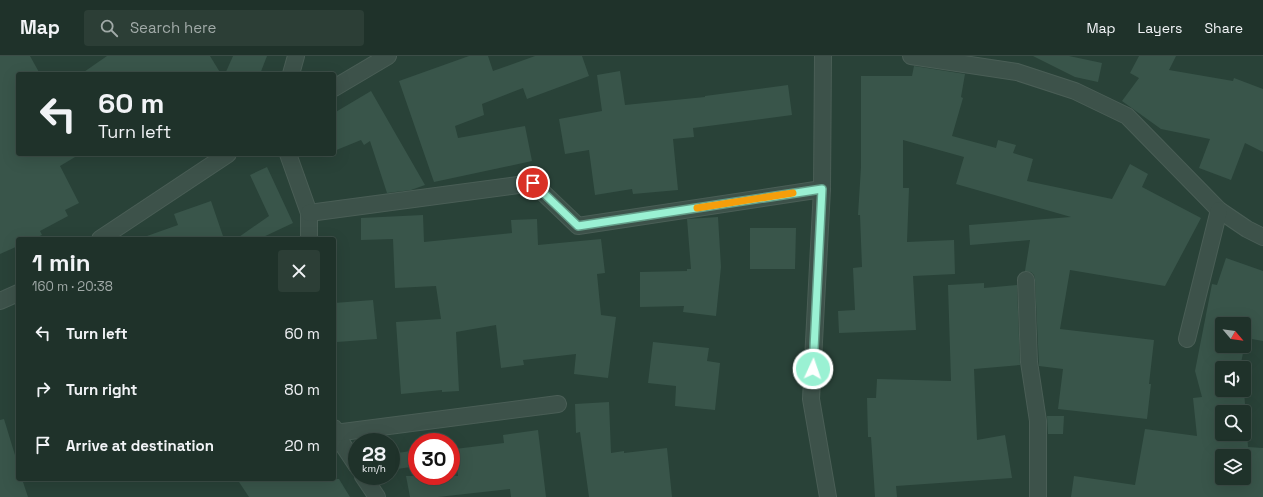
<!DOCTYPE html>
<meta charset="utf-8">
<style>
body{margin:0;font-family:"Space Grotesk",sans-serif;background:#2c3e36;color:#f1f3f6;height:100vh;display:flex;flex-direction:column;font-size:15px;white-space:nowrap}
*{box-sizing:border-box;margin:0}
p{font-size:13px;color:#a1aaa8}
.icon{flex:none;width:22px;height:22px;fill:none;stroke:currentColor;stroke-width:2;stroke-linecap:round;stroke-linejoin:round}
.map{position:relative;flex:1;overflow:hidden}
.panel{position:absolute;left:16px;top:181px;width:320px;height:244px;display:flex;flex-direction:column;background:#1f322a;border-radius:4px;box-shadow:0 4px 16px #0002,0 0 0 1px #3c4d47}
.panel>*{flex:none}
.guide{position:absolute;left:16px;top:16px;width:320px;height:84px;border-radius:4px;box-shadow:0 4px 16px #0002,0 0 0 1px #3c4d47;background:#1f322a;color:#f1f3f6;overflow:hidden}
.needle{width:26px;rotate:119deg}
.tools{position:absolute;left:1215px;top:261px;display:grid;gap:8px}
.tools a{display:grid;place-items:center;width:36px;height:36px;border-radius:4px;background:#1f322a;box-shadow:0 4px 16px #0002,0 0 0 1px #3c4d47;font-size:20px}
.speed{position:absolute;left:348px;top:377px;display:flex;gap:8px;font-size:20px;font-weight:700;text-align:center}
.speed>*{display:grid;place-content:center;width:52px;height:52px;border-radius:50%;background:#1f322a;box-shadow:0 4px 16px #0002,0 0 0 1px #3c4d47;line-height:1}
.speed small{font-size:10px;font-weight:400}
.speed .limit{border:6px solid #d22;background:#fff;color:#111}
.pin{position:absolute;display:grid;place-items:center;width:34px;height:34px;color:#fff;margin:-17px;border:2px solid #fff;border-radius:50%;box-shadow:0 1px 4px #0007}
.me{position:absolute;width:44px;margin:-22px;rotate:3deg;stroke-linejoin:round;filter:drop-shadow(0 0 3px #0008)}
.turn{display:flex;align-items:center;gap:14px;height:84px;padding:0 16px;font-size:18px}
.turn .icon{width:52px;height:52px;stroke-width:2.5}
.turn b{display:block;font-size:28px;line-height:34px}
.round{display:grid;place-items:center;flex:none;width:42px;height:42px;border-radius:4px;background:#2c3e36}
.headline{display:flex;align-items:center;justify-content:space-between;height:68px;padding:0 16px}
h1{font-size:24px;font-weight:700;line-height:30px}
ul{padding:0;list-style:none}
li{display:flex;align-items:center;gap:12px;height:56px;padding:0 16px}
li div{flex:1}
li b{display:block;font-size:15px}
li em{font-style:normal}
header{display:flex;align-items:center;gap:24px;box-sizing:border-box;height:56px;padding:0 20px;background:#1f322a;border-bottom:1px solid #3c4d47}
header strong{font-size:19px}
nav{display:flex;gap:22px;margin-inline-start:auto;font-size:14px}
.search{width:280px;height:36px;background:#2c3e36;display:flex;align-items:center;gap:10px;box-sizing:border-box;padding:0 14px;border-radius:4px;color:#a1aaa8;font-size:15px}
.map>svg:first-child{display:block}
.building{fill:#39554a;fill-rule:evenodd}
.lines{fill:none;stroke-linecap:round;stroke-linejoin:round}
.street-casing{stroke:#4a5e56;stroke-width:18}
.street{stroke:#3d524a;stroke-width:16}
.route-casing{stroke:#649d89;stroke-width:10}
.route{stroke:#9af1d3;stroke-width:7}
.slow{stroke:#f59e0b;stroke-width:7}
</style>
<header>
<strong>Map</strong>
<div class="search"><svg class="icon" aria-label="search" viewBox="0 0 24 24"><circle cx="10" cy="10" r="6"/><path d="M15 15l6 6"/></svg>Search here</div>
<nav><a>Map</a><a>Layers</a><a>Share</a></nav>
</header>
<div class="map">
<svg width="1263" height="441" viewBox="0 0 1263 441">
<rect width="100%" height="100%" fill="#294238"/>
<g class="building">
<polygon points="0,0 30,0 40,18 18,18 18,98 80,98 60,110 79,147 65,154 68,160 40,175 42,179 33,183 18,183 18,190 0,198"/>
<polygon points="107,0 210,0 221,18 81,18"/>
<polygon points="233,0 267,0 260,18 225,18"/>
<polygon points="469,0 488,0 493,15 535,0 582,0 589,20 527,43 523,32 482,48 484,59 455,70 458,82 525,70 532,105 434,126 399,25"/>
<polygon points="1033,0 1069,0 1102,7 1098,26 1075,21"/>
<polygon points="1139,0 1176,0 1169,14 1233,25 1234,22 1263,33 1263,96 1245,87 1231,124 1199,112 1210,83 1161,73 1122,45 1139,22 1130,17"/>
<polygon points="914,10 965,18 961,41 963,42 952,80 996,92 998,84 1016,89 1013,97 1033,103 1027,125 1112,143 1130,108 1148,118 1142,131 1201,162 1165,230 1070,214 1060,273 1154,284 1149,328 1151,328 1147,363 1058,353 1063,313 1039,310 1035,224 1034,219 1031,216 1025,215 1030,184 970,189 969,169 1071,161 956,128 964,101 903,84 903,132 909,132 907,186 954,184 955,218 913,220 916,274 839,277 838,255 855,254 853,212 862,211 860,159 858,159 861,111 861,20 912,20"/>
<polygon points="620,15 625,49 705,41 705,40 788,29 792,59 693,72 694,81 673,83 678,134 633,138 632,133 595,139 589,94 565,98 559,63 602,55 597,19"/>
<polygon points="371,35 425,129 411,134 387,137 370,85 364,89 361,84 334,95 334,57"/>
<polygon points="267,111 293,167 259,183 236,183 269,160 250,119"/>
<polygon points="211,145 224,183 147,183 147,180 178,169 174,158"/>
<polygon points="423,159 424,186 512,177 511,164 537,163 538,189 601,183 605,217 597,218 601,259 616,261 608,322 574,318 576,298 523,304 524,309 501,312 496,269 456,276 459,335 442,336 442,334 401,338 396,266 441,263 436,230 395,232 393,183 361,184 361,162"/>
<polygon points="718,161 721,211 716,260 683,256 684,250 640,251 640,216 687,215 687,213 691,213 687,163"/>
<polygon points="750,172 796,172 795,213 750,213"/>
<path d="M1226,202L1263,215V285L1246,282L1240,312H1222V334H1244L1248,391L1263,392V441H1071L1074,420L1135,429L1145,373L1197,380L1193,342L1202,341L1195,315L1212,228L1217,229ZM1222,268H1244V290H1222ZM1222,356H1244V378H1222ZM1222,400H1244V422H1222Z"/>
<polygon points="984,227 984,232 1017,229 1020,309 974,313 977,384 1005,379 1012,422 896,430 897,441 875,441 871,381 868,381 867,342 876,342 877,323 951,325 948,229"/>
<polygon points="373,244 377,283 337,286 334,247"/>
<polygon points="653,286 709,292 707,305 720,307 715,354 675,350 676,330 648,327"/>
<polygon points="609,346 611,397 624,395 624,397 667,392 672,441 589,441 580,376 576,377 575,348"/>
<polygon points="1047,360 1064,360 1063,378 1048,378"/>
<polygon points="4,363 18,409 18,423 22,423 28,441 0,441 0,364"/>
<polygon points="538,374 546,441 511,441 510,433 438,441 410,441 406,420 458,420 455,393 504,387 503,379"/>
<polygon points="417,394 417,410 391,414 391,398"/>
<polygon points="237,423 339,423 350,441 249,441"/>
</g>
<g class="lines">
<g class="street-casing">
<g id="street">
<polyline points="823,0 822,133 811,343 828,441"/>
<polyline points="911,0 1017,16 1075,35 1127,60 1219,154 1247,173 1263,181"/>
<polyline points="291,18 296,0"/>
<polyline points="334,32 388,0"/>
<polyline points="288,98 309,157 309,183"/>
<polyline points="309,157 533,127 578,170 822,133"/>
<polyline points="100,183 228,98"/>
<polyline points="1026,224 1029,306 1038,365 1038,441"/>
<polyline points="0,245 18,237"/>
<polyline points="1187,283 1219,154"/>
<polyline points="334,372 335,377 357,410"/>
<polyline points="335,377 558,348"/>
<polyline points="363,420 377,441"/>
</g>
</g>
<use href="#street" class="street"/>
</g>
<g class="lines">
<g class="route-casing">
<polyline id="route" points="533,127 578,170 822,133 813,313"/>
</g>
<use href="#route" class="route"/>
<polyline class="slow" points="697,152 793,137"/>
</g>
</svg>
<div class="tools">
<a><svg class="needle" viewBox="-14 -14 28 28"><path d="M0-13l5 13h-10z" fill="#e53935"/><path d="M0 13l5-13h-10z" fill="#a1aaa8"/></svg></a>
<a><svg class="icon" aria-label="sound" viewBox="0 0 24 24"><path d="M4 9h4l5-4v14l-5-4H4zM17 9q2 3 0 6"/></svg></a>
<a><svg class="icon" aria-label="search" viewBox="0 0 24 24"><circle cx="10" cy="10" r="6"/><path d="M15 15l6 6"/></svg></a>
<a><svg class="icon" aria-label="layers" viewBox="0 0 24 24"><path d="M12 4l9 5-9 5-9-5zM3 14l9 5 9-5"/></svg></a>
</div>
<div class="speed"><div>28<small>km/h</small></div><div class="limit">30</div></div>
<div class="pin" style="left:533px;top:127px;background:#d93025"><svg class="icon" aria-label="arrive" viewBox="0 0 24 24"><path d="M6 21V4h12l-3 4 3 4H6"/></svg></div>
<svg class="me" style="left:813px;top:313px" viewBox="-20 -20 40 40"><circle r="17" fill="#9af1d3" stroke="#fff" stroke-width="3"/><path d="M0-11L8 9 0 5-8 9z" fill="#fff"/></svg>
<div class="guide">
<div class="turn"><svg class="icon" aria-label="left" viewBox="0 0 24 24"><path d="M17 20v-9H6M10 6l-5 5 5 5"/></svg><div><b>60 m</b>Turn left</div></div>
</div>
<section class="panel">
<div class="headline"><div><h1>1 min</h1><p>160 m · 20:38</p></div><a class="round"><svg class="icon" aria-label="close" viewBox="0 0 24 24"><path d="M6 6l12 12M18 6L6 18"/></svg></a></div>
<ul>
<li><svg class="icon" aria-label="left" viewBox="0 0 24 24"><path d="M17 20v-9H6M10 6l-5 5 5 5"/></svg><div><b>Turn left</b></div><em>60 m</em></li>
<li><svg class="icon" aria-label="right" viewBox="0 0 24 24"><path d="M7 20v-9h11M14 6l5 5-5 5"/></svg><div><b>Turn right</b></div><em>80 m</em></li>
<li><svg class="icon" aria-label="arrive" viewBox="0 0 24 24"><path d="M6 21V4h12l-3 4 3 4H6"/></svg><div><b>Arrive at destination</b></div><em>20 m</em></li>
</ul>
</section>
</div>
